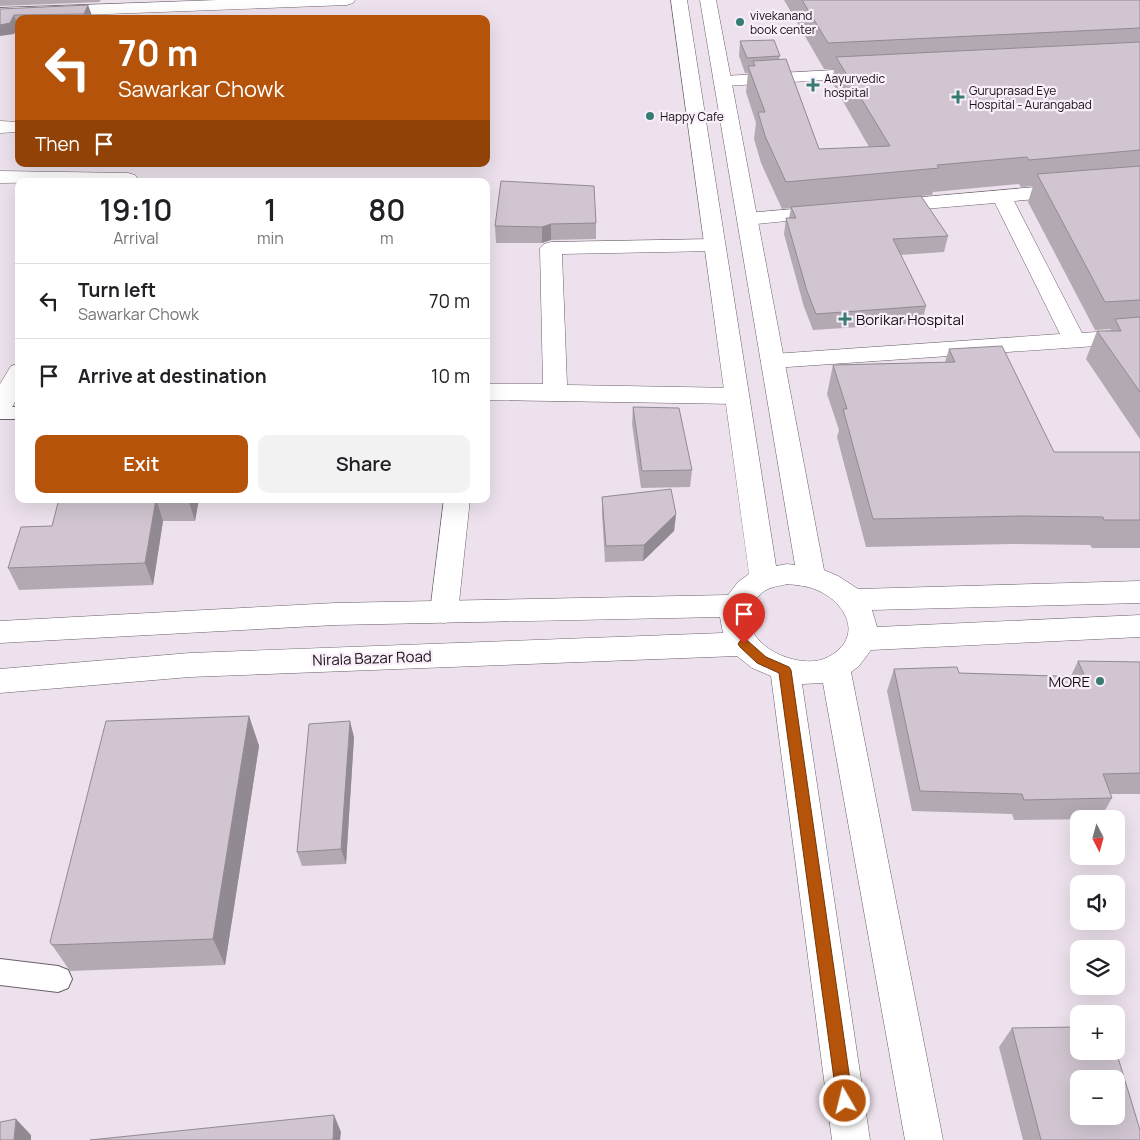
<!DOCTYPE html>
<meta charset="utf-8">
<style>
body{margin:0;font-family:Manrope,sans-serif;background:#f2f2f2;color:#202124;height:100vh;display:flex;flex-direction:column;font-size:19px;white-space:nowrap}
*{box-sizing:border-box;margin:0}
p{font-size:16px;color:#757577}
.icon{flex:none;width:28px;height:28px;fill:none;stroke:currentColor;stroke-width:2;stroke-linecap:round;stroke-linejoin:round}
.map{position:relative;flex:1;overflow:hidden}
.sheet{position:absolute;left:15px;top:178px;width:475px;height:325px;display:flex;flex-direction:column;background:#fff;border-radius:10px;box-shadow:0 5px 20px #0002}
.sheet>*{flex:none}
.banner{position:absolute;left:15px;top:15px;width:475px;height:152px;border-radius:10px;box-shadow:0 5px 20px #0002;background:#b45309;color:#fff;overflow:hidden}
.needle{width:32px;rotate:174deg}
.buttons{position:absolute;left:1070px;top:810px;display:grid;gap:10px}
.buttons a{display:grid;place-items:center;width:55px;height:55px;border-radius:10px;background:#fff;box-shadow:0 5px 20px #0002;font-size:25px}
.pin{position:absolute;display:grid;place-items:center;width:42px;height:42px;color:#fff;margin:-51px -21px;border-radius:50% 50% 50% 0;rotate:-45deg;box-shadow:0 0 5px #0007}
.pin .icon{rotate:45deg}
.me{position:absolute;width:55px;margin:-28px;rotate:352deg;stroke-linejoin:round;filter:drop-shadow(0 0 4px #0008)}
.turn{display:flex;align-items:center;gap:18px;height:105px;padding:0 20px;font-size:22px}
.turn .icon{width:65px;height:65px;stroke-width:2.5}
.turn b{display:block;font-size:35px;line-height:42px}
.then{display:flex;align-items:center;height:48px;padding:0 20px;background:#0003;gap:10px;font-size:19px}
.eta{display:flex;justify-content:space-evenly;align-items:center;height:85px;text-align:center}
.eta b{font-size:30px;font-weight:600;line-height:35px}
.action{display:flex;gap:10px;margin-top:auto;padding:10px 20px}
.action a{flex:1;height:58px;border-radius:10px;background:#b45309;color:#fff;font-size:20px;font-weight:600;line-height:58px;text-align:center}
.action a+a{background:#f2f2f2;color:#202124}
ul{padding:0;list-style:none}
li{display:flex;align-items:center;gap:15px;height:75px;padding:0 20px;border-top:1px solid #e0e0e0}
li div{flex:1}
li b{display:block;font-size:19px}
li em{font-style:normal}
.map>svg:first-child{display:block}
.lines{fill:none;stroke-linecap:round;stroke-linejoin:round}
.service-casing{stroke:#6a606a;stroke-width:2}
.minor-casing{stroke:#6a606a;stroke-width:1}
.tertiary-casing{stroke:#6a606a;stroke-width:1}
.service{fill:#fff;fill-rule:evenodd}
.minor{fill:#fff;fill-rule:evenodd}
.tertiary{fill:#fff;fill-rule:evenodd}
.wall{fill:#b3a9b3}
.shaded-wall{fill:#928a92}
.building{fill:#d0c5d0;stroke:#928a92;fill-rule:evenodd}
.route{fill:#b45309;stroke:#753606}
.poi-dot{fill:#377c72;stroke:#f9eef9;stroke-width:2}
.labels{text-anchor:middle;dominant-baseline:central;stroke-width:4.5;stroke-linejoin:round;paint-order:stroke}
.far-poi-label{font-size:12px;fill:#151215;stroke:#f9eef9;text-anchor:start}
.poi-label{font-size:15px;fill:#151215;stroke:#f9eef9;text-anchor:start}
.street-label{font-size:15px;fill:#151215;stroke:#f9eef9}
</style>
<div class="map">
<svg width="1140" height="1140" viewBox="0 0 1140 1140">
<rect width="100%" height="100%" fill="#ece1ec"/>
<g class="lines">
<g class="service-casing">
<g id="service">
<rect x="0" y="407" width="19" height="12"/>
<polygon points="0,959 58,966 68,970 72,979 68,988 58,992 0,985"/>
</g>
</g>
<g class="minor-casing">
<g id="minor">
<polygon points="218,0 355,0 353,3 347,5 0,18 0,8"/>
<polygon points="871,68 877,69 880,73 877,77 724,86 718,85 715,81 718,77 724,76"/>
<polygon points="0,121 19,122 19,132 0,133"/>
<polygon points="0,171 128,173 135,175 138,179 136,181 0,183"/>
<polygon points="1140,178 1140,190 1014,201 1082,333 1140,329 1140,343 773,368 765,366 761,361 765,356 773,354 1060,334 995,203 888,212 881,210 878,206 881,202 888,200"/>
<polygon points="828,206 835,208 838,212 835,216 747,225 740,223 737,219 740,215 747,213"/>
<polygon points="715,239 722,241 725,245 722,249 715,251 562,254 567,385 737,388 745,390 749,396 745,402 737,404 486,400 486,384 543,384 540,248 544,244 551,242"/>
<polygon points="19,364 19,394 9,413 0,415 0,384 11,366"/>
<polygon points="444,499 470,499 458,612 454,620 444,623 434,620 430,612"/>
</g>
</g>
<g class="tertiary-casing">
<path id="tertiary" d="M671,0H687L776,566L787,564L795,565L700,0H716L824,570L838,576L858,589L1140,581V603L872,610L877,627L1140,615V637L871,650L859,666L851,672L943,1140H905L823,683L802,684L870,1140H832L771,676L752,668L737,656L190,677L0,693V669L190,653L723,633L720,617L335,625L0,643V621L335,603L728,595L738,582L749,574ZM787,584C797,585 808,586 817,590C849,604 864,640 826,658C798,671 739,644 751,609C754,600 760,593 768,589C774,586 781,586 787,584Z"/>
</g>
<use href="#service" class="service"/>
<use href="#minor" class="minor"/>
<use href="#tertiary" class="tertiary"/>
</g>
<g class="wall">
<polygon points="0,0 101,0 99,2 0,6"/>
<polygon points="784,0 1140,0 1140,439 1086,359 1097,331 1110,331 1111,329 1095,330 1028,202 1033,186 1021,187 1019,184 933,192 932,195 921,196 948,236 944,252 900,255 926,306 922,323 813,330 804,307 784,234 786,218 789,218 791,208 782,209 761,163 754,139 756,123 746,92 748,73 745,73 739,56 740,41 780,56 779,59 819,149 869,147 832,82 834,69 824,69"/>
<polygon points="88,5 92,16 90,19 19,19 19,26 18,26 14,34 0,9"/>
<polygon points="501,181 596,223 596,239 551,240 542,243 496,243 495,226"/>
<polygon points="949,349 1054,452 1140,452 1140,548 1092,548 1090,545 1011,544 866,547 837,437 839,430 827,394 833,365 945,362"/>
<polygon points="633,407 692,470 690,487 641,488 632,424"/>
<polygon points="602,497 676,514 674,531 643,561 605,562 602,514"/>
<polygon points="59,499 199,499 195,521 163,521 153,585 19,590 8,568 52,526"/>
<polygon points="1078,661 1140,662 1140,794 1110,794 1112,798 1100,819 1014,820 1012,814 912,811 887,691 894,669 959,673 1071,676"/>
<polygon points="249,716 259,746 225,965 70,971 50,942"/>
<polygon points="354,737 346,864 302,866 297,852"/>
<polygon points="1012,1028 1140,1140 1023,1140 999,1047"/>
</g>
<g class="shaded-wall">
<polygon points="88,5 92,16 90,19 85,19 84,14"/>
<polygon points="14,15 18,26 14,34 0,36 0,25"/>
<polygon points="551,224 551,240 542,243 542,227"/>
<polygon points="156,499 163,521 153,585 145,563"/>
<polygon points="188,499 199,499 195,521"/>
<polygon points="676,514 674,531 643,561 644,545"/>
<polygon points="249,716 259,746 225,965 213,939"/>
<polygon points="350,721 354,737 346,864 341,849"/>
<polygon points="334,1115 341,1132 340,1140 333,1140"/>
<polygon points="16,1119 31,1135 31,1140 14,1140"/>
</g>
<g class="building">
<polygon points="802,0 1140,0 1140,28 828,43"/>
<polygon points="88,5 84,14 14,15 10,23 0,25 0,9"/>
<polygon points="774,40 780,56 747,58 740,41"/>
<polygon points="1140,42 1140,150 1029,160 1027,157 937,165 939,168 786,182 765,136 758,112 765,112 748,66 755,66 753,61 786,59 819,149 890,146 836,57"/>
<polygon points="1140,166 1140,300 1105,302 1037,174"/>
<polygon points="501,181 594,186 596,223 551,224 542,227 495,226"/>
<polygon points="921,196 948,236 893,239 926,306 816,314 807,291 786,218 796,218 791,207"/>
<polygon points="1140,317 1140,392 1097,331 1121,331 1115,319"/>
<polygon points="1002,346 1054,452 1140,452 1140,520 1104,520 1103,517 1022,516 873,519 843,409 847,409 833,365 955,362 949,349"/>
<polygon points="633,407 679,408 692,470 642,471"/>
<polygon points="671,489 676,514 644,545 606,546 602,497"/>
<polygon points="59,499 188,499 156,499 145,563 8,568 21,527 52,526"/>
<polygon points="1078,661 1140,662 1140,773 1103,774 1112,798 1024,800 1022,794 920,791 894,669 957,667 959,673 1085,677"/>
<polygon points="249,716 213,939 52,945 50,942 106,721"/>
<polygon points="350,721 341,849 297,852 309,724"/>
<path d="M1079,1027V1051H1116L1140,1130V1140H1041L1012,1028ZM1079,1079H1116V1116H1079Z"/>
<polygon points="334,1115 333,1140 90,1140"/>
<polygon points="16,1119 14,1140 0,1140 0,1122"/>
</g>
<polygon class="route" points="744,639 748,641 766,657 789,667 791,670 853,1101 851,1106 845,1109 840,1106 837,1101 779,673 757,663 740,647 738,644 740,641"/>
<g class="poi-dot">
<circle cx="740" cy="22" r="5"/>
<path d="M810.5 77.5h5v5h5v5h-5v5h-5v-5h-5v-5h5z"/>
<path d="M955.5 89.5h5v5h5v5h-5v5h-5v-5h-5v-5h5z"/>
<circle cx="650" cy="116" r="5"/>
<path d="M842.5 311.5h5v5h5v5h-5v5h-5v-5h-5v-5h5z"/>
<circle cx="1100" cy="681" r="5"/>
</g>
<g class="labels">
<g class="far-poi-label">
<text x="750" y="15">vivekanand<tspan x="750" dy="14">book center</tspan></text>
<text x="824" y="78">Aayurvedic<tspan x="824" dy="14">hospital</tspan></text>
<text x="969" y="90">Guruprasad Eye<tspan x="969" dy="14">Hospital - Aurangabad</tspan></text>
<text x="660" y="116">Happy Cafe</text>
</g>
<g class="poi-label">
<text x="856" y="319">Borikar Hospital</text>
<text x="1090" y="681" text-anchor="end">MORE</text>
</g>
<g class="street-label">
<text transform="translate(372 658) rotate(-2)">Nirala Bazar Road</text>
</g>
</g>
</svg>
<div class="buttons">
<a><svg class="needle" viewBox="-14 -14 28 28"><path d="M0-13l5 13h-10z" fill="#e53935"/><path d="M0 13l5-13h-10z" fill="#757577"/></svg></a>
<a><svg class="icon" aria-label="sound" viewBox="0 0 24 24"><path d="M4 9h4l5-4v14l-5-4H4zM17 9q2 3 0 6"/></svg></a>
<a><svg class="icon" aria-label="layers" viewBox="0 0 24 24"><path d="M12 4l9 5-9 5-9-5zM3 14l9 5 9-5"/></svg></a>
<a>+</a>
<a>−</a>
</div>
<div class="pin" style="left:744px;top:644px;background:#d93025"><svg class="icon" aria-label="arrive" viewBox="0 0 24 24"><path d="M6 21V4h12l-3 4 3 4H6"/></svg></div>
<svg class="me" style="left:845px;top:1101px" viewBox="-20 -20 40 40"><circle r="17" fill="#b45309" stroke="#fff" stroke-width="3"/><path d="M0-11L8 9 0 5-8 9z" fill="#fff"/></svg>
<div class="banner">
<div class="turn"><svg class="icon" aria-label="left" viewBox="0 0 24 24"><path d="M17 20v-9H6M10 6l-5 5 5 5"/></svg><div><b>70 m</b>Sawarkar Chowk</div></div>
<div class="then">Then<svg class="icon" aria-label="arrive" viewBox="0 0 24 24"><path d="M6 21V4h12l-3 4 3 4H6"/></svg></div>
</div>
<section class="sheet">
<div class="eta">
<div><b>19:10</b><p>Arrival</p></div>
<div><b>1</b><p>min</p></div>
<div><b>80</b><p>m</p></div>
</div>
<ul>
<li><svg class="icon" aria-label="left" viewBox="0 0 24 24"><path d="M17 20v-9H6M10 6l-5 5 5 5"/></svg><div><b>Turn left</b><p>Sawarkar Chowk</p></div><em>70 m</em></li>
<li><svg class="icon" aria-label="arrive" viewBox="0 0 24 24"><path d="M6 21V4h12l-3 4 3 4H6"/></svg><div><b>Arrive at destination</b></div><em>10 m</em></li>
</ul>
<div class="action"><a>Exit</a><a>Share</a></div>
</section>
</div>
